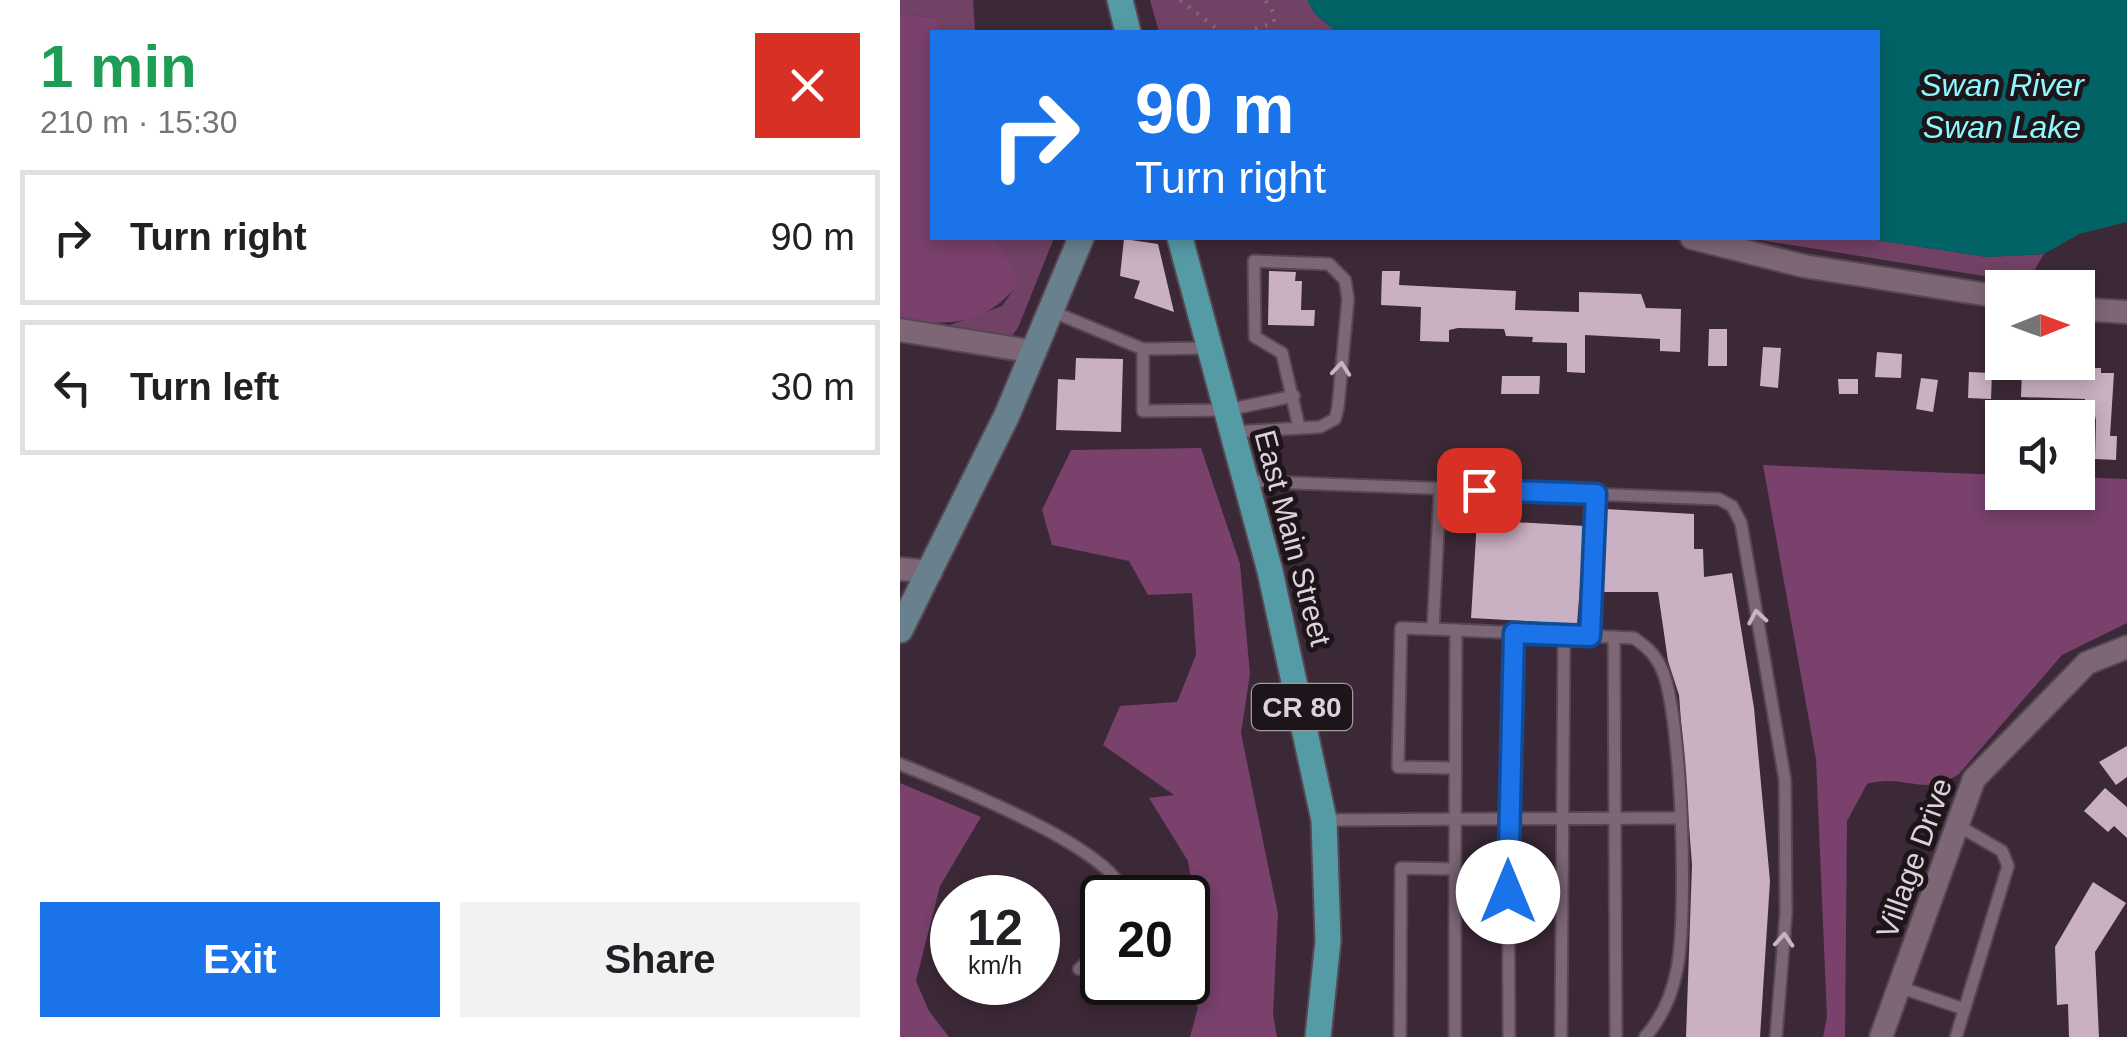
<!DOCTYPE html>
<meta charset="utf-8">
<style>
body{margin:0;font-family:Arial,sans-serif;background:#f2f2f2;color:#202124;height:100vh;display:flex;flex-direction:column;font-size:38px;white-space:nowrap}
*{box-sizing:border-box;margin:0}
p{font-size:32px;color:#757577}
.icon{flex:none;width:55px;height:55px;fill:none;stroke:currentColor;stroke-width:2;stroke-linecap:round;stroke-linejoin:round}
.map{position:relative;flex:1;overflow:hidden}
.drawer{display:flex;flex-direction:column;background:#fff;width:900px}
.drawer>*{flex:none}
.hud{position:absolute;left:30px;top:30px;width:950px;height:210px;border-radius:0px;box-shadow:0 5px 15px #0003;background:#1a73e8;color:#fff;overflow:hidden}
.needle{width:65px;rotate:89deg}
.fabs{position:absolute;left:1085px;top:270px;display:grid;gap:20px}
.fabs a{display:grid;place-items:center;width:110px;height:110px;border-radius:0px;background:#fff;box-shadow:0 5px 15px #0003;font-size:50px}
.speed{position:absolute;left:30px;top:875px;display:flex;gap:20px;font-size:50px;font-weight:700;text-align:center}
.speed>*{display:grid;place-content:center;width:130px;height:130px;border-radius:50%;background:#fff;box-shadow:0 5px 15px #0003;line-height:1}
.speed small{font-size:25px;font-weight:400}
.speed .limit{border:5px solid #111;border-radius:15px;background:#fff;color:#111}
.pin{position:absolute;display:grid;place-items:center;width:85px;height:85px;color:#fff;margin:-42px;border-radius:20px;box-shadow:0 5px 15px #0006}
.me{position:absolute;width:110px;margin:-55px;rotate:0deg;stroke-linejoin:round;filter:drop-shadow(0 0 8px #0008)}
.turn{display:flex;align-items:center;gap:35px;height:210px;padding:0 40px;font-size:45px}
.turn .icon{width:130px;height:130px;stroke-width:2.5}
.turn b{display:block;font-size:70px;line-height:85px}
.round{display:grid;place-items:center;flex:none;width:105px;height:105px;border-radius:0px;background:#f2f2f2}
.summary{display:flex;align-items:center;justify-content:space-between;height:170px;padding:0 40px}
h1{font-size:60px;font-weight:600;line-height:75px;color:#1e9e55}
.primary-button{display:flex;gap:20px;margin-top:auto;padding:20px 40px}
.primary-button a{flex:1;height:115px;border-radius:0px;background:#1a73e8;color:#fff;font-size:40px;font-weight:600;line-height:115px;text-align:center}
.primary-button a+a{background:#f2f2f2;color:#202124}
ul{padding:0;list-style:none}
li{display:flex;align-items:center;gap:30px;height:135px;margin:0 20px 15px;padding:0 20px;border:5px solid #e0e0e0;border-radius:0px}
li div{flex:1}
li b{display:block;font-size:38px}
li em{font-style:normal}
main{display:flex;flex:1;min-height:0}
.map>svg:first-child{display:block}
.green{fill:#724166}
.forest{fill:#79416c}
.water{fill:#026367}
.building{fill:#c9b0c2}
.lines{fill:none;stroke-linecap:round;stroke-linejoin:round}
.service-casing{stroke:#574753;stroke-width:15}
.minor-casing{stroke:#574753;stroke-width:26}
.secondary-casing{stroke:#574753;stroke-width:29}
.primary-casing{stroke:#574753;stroke-width:29}
.path{stroke:#7c6b77;stroke-width:4;stroke-dasharray:2.5 8;stroke-linecap:butt}
.service{stroke:#7d6777;stroke-width:11}
.minor{stroke:#7d6777;stroke-width:22}
.secondary{stroke:#69818e;stroke-width:25}
.primary{stroke:#559ba6;stroke-width:25}
.oneway{stroke:#c6b6c1}
.route-casing{stroke:#114b97;stroke-width:25}
.route{stroke:#1a73e8;stroke-width:18}
.labels{text-anchor:middle;dominant-baseline:central;stroke-width:10;stroke-linejoin:round;paint-order:stroke}
.shield{fill:#1e151b;stroke:#a499a1;stroke-width:2.5}
.shield-label{font-size:28px;font-weight:bold;fill:#ded1da}
.street-label{font-size:30px;fill:#ded1da;stroke:#1e151b}
.water-label{font-size:32px;font-style:italic;fill:#8df9ff;stroke:#1e151b}
</style>
<main>
<section class="drawer">
<div class="summary"><div><h1>1 min</h1><p>210 m · 15:30</p></div><a class="round" style="background:#d93025;color:#fff"><svg class="icon" aria-label="close" viewBox="0 0 24 24"><path d="M6 6l12 12M18 6L6 18"/></svg></a></div>
<ul>
<li><svg class="icon" aria-label="right" viewBox="0 0 24 24"><path d="M7 20v-9h11M14 6l5 5-5 5"/></svg><div><b>Turn right</b></div><em>90 m</em></li>
<li><svg class="icon" aria-label="left" viewBox="0 0 24 24"><path d="M17 20v-9H6M10 6l-5 5 5 5"/></svg><div><b>Turn left</b></div><em>30 m</em></li>
</ul>
<div class="primary-button"><a>Exit</a><a>Share</a></div>
</section>
<div class="map">
<svg width="1227" height="1037" viewBox="0 0 1227 1037">
<rect width="100%" height="100%" fill="#3c2937"/>
<g class="green">
<polygon points="0,0 73,0 75,32 41,32 35,18 0,14"/>
<polygon points="250,0 408,0 415,14 437,32 259,32"/>
<polygon points="96,238 154,238 118,328 110,338 47,326 102,306 119,282"/>
<polygon points="848,238 963,238 1087,257 1144,254 1127,283"/>
</g>
<g class="forest">
<path d="M0,14L36,18L41,32H32V238H96L120,282C87,325 50,326 0,320Z"/>
<polygon points="301,448 340,564 350,674 341,733 378,914 373,1014 377,1037 290,1037 298,1007 269,983 288,982 288,898 245,897 248,883 293,892 288,861 249,798 274,795 203,745 220,706 277,702 296,655 292,593 248,595 229,561 152,545 142,510 171,450"/>
<path d="M863,465L1102,475V492H1178V477L1227,479V623L1162,655L1059,774C1022,798 1006,773 967,784L947,821L945,1037H923L927,1017L916,759Z"/>
<polygon points="0,783 81,817 40,886 16,981 29,1011 49,1037 0,1037"/>
</g>
<polygon class="water" points="407,0 1227,0 1227,222 1179,234 1144,254 1087,257 963,238 978,238 978,32 437,32 415,14"/>
<g class="building">
<polygon points="224,239 258,244 274,312 234,298 240,281 220,276"/>
<polygon points="369,271 396,272 395,281 402,281 401,310 415,310 414,326 368,325"/>
<polygon points="482,271 500,271 499,285 616,291 615,310 679,312 679,292 741,294 746,308 781,309 780,352 760,351 760,339 685,335 685,373 667,372 667,343 632,342 633,337 606,336 604,329 558,328 549,330 549,342 520,341 521,307 481,305"/>
<polygon points="809,329 827,329 827,366 808,366"/>
<polygon points="863,347 881,348 878,388 860,386"/>
<polygon points="977,352 1002,354 1001,378 975,377"/>
<polygon points="176,358 223,359 221,432 156,430 158,379 175,380"/>
<polygon points="1122,368 1201,368 1201,373 1214,373 1210,436 1217,436 1216,460 1195,459 1196,420 1193,408 1185,409 1185,399 1121,397"/>
<polygon points="1069,372 1092,373 1091,399 1068,398"/>
<polygon points="602,376 640,376 639,394 601,394"/>
<polygon points="1021,378 1038,380 1033,412 1016,409"/>
<polygon points="938,379 958,379 958,394 939,394"/>
<polygon points="705,509 794,514 794,549 803,549 804,577 832,573 854,708 870,881 860,1037 786,1037 792,865 779,695 768,661 758,592 701,592"/>
<polygon points="577,520 685,526 677,624 571,618"/>
<polygon points="1227,746 1227,777 1216,785 1199,762"/>
<polygon points="1205,788 1227,807 1227,838 1214,826 1208,832 1184,811"/>
<polygon points="1193,882 1226,903 1195,952 1199,1037 1169,1037 1168,1004 1157,1005 1155,947"/>
</g>
<g class="lines">
<g class="service-casing">
<g id="service">
<polyline points="151,311 243,349"/>
<polyline points="310,348 243,349 243,411 327,410 394,396"/>
<polyline points="332,432 420,427 435,419 438,407 448,299 445,280 429,264 354,261 355,337 382,353 399,427"/>
<polyline points="346,481 819,499 832,506 841,523 885,780 886,913 876,1037"/>
<path d="M540,489L533,629L734,638C748,648 756,655 763,672C782,721 788,916 777,969C772,995 763,1017 745,1037"/>
<polyline points="533,629 501,628 498,767 555,768"/>
<polyline points="690,636 696,494"/>
<polyline points="714,637 716,1037"/>
<path d="M0,764C45,783 221,850 225,898"/>
<polyline points="424,820 779,818"/>
<polyline points="555,869 555,1037"/>
<polyline points="179,969 202,948"/>
<polyline points="999,987 1064,1009"/>
<polyline points="500,1037 501,868 555,869 556,630"/>
<polyline points="609,1037 608,819 614,633"/>
<polyline points="661,1037 664,635"/>
<polyline points="1056,1037 1108,866 1102,851 1057,825"/>
</g>
</g>
<g class="minor-casing">
<g id="minor">
<polyline points="792,238 904,266 1102,297"/>
<polyline points="1178,309 1227,312"/>
<polyline points="0,330 135,352"/>
<polyline points="0,569 31,572"/>
<polyline points="981,1037 1074,779 1187,663 1227,647"/>
</g>
</g>
<g class="secondary-casing">
<polyline id="secondary" points="0,630 107,415 181,238"/>
</g>
<g class="primary-casing">
<g id="primary">
<polyline points="220,0 228,32"/>
<polyline points="280,238 370,571 424,820 428,941 418,1037"/>
</g>
</g>
<g class="path">
<polyline points="280,0 321,32"/>
<polyline points="345,32 374,23 374,13 365,0"/>
</g>
<use href="#service" class="service"/>
<use href="#minor" class="minor"/>
<use href="#secondary" class="secondary"/>
<use href="#primary" class="primary"/>
</g>
<defs><path id="oneway-chevron" d="M-2-3.5L2.5 0L-2 3.5" fill="none" stroke-width="1.6" stroke-linecap="round" stroke-linejoin="round" transform="scale(2.5)"/></defs>
<g class="oneway">
<use href="#oneway-chevron" transform="translate(441 369) rotate(-85)"/>
<use href="#oneway-chevron" transform="translate(857 617) rotate(-100)"/>
<use href="#oneway-chevron" transform="translate(884 940) rotate(-86)"/>
</g>
<g class="lines">
<g class="route-casing">
<polyline id="route" points="579,490 696,494 690,636 614,633 608,892"/>
</g>
<use href="#route" class="route"/>
</g>
<g class="labels">
<rect class="shield" x="352" y="684" width="100" height="46" rx="8"/>
<g class="shield-label">
<text x="402" y="707">CR 80</text>
</g>
<g class="street-label">
<text transform="translate(393 538) rotate(75)">East Main Street</text>
<text transform="translate(1014 858) rotate(-70)">Village Drive</text>
</g>
<g class="water-label">
<text x="1102" y="85">Swan River</text>
<text x="1102" y="127">Swan Lake</text>
</g>
</g>
</svg>
<div class="fabs">
<a><svg class="needle" viewBox="-14 -14 28 28"><path d="M0-13l5 13h-10z" fill="#e53935"/><path d="M0 13l5-13h-10z" fill="#757577"/></svg></a>
<a><svg class="icon" aria-label="sound" viewBox="0 0 24 24"><path d="M4 9h4l5-4v14l-5-4H4zM17 9q2 3 0 6"/></svg></a>
</div>
<div class="speed"><div>12<small>km/h</small></div><div class="limit">20</div></div>
<div class="pin" style="left:579px;top:490px;background:#d93025"><svg class="icon" aria-label="arrive" viewBox="0 0 24 24"><path d="M6 21V4h12l-3 4 3 4H6"/></svg></div>
<svg class="me" style="left:608px;top:892px" viewBox="-20 -20 40 40"><circle r="19" fill="#fff"/><path d="M0-13L10 11 0 6-10 11z" fill="#1a73e8"/></svg>
<div class="hud">
<div class="turn"><svg class="icon" aria-label="right" viewBox="0 0 24 24"><path d="M7 20v-9h11M14 6l5 5-5 5"/></svg><div><b>90 m</b>Turn right</div></div>
</div>
</div>
</main>
